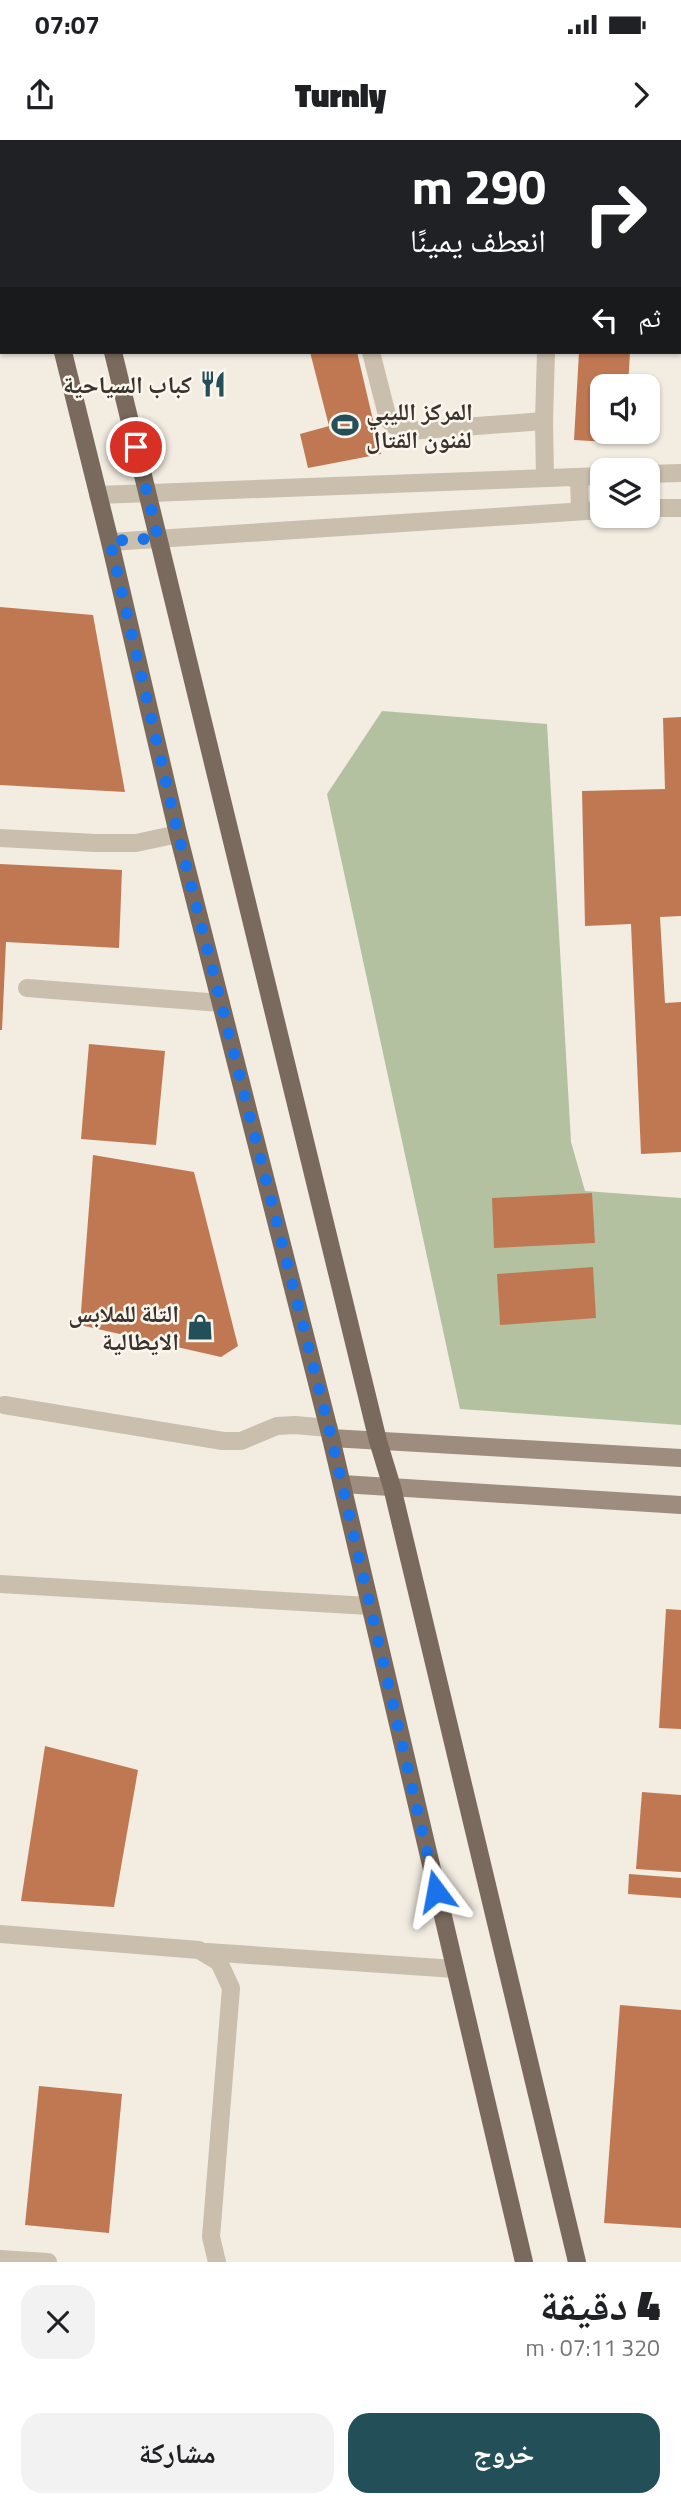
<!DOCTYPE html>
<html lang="ar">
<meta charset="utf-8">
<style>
body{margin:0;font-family:"Titillium Web","Noto Naskh Arabic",sans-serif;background:#f2f2f2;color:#202124;direction:rtl;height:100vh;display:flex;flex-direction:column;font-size:26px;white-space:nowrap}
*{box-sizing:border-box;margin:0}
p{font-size:23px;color:#757577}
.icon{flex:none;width:38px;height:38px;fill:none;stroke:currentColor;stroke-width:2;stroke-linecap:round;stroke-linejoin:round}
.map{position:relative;height:2122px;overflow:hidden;direction:ltr}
.details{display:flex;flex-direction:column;background:#fff;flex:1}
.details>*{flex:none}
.top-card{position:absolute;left:0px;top:0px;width:682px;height:214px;box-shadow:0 2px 5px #0004;direction:rtl;background:#202124;color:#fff;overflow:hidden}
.tools{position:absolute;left:590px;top:234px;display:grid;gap:14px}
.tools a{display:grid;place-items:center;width:70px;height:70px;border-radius:14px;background:#fff;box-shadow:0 2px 5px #0004;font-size:35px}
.pin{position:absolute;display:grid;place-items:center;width:60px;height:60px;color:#fff;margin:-30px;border:4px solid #fff;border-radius:50%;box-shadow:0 2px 7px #0007}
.me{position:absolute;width:77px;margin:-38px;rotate:347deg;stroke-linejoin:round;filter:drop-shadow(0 0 5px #0008)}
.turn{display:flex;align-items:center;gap:24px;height:147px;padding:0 21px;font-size:32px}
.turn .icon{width:91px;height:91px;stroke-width:2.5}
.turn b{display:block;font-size:49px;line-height:60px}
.then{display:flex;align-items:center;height:66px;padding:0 21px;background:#0003;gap:14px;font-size:26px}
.round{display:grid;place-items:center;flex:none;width:74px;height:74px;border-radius:21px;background:#f2f2f2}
.head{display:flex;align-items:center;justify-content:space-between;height:119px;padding:0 21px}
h1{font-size:42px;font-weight:800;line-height:52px}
.primary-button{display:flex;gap:14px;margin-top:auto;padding:14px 21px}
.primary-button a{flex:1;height:80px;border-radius:21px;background:#234f59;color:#fff;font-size:28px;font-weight:800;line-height:80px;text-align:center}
.primary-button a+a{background:#f2f2f2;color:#202124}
.status{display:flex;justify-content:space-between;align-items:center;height:49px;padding:0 35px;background:#fff;direction:ltr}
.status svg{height:19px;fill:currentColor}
header{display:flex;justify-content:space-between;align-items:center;height:91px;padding:0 21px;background:#fff;font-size:32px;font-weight:800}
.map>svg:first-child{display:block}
.green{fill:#b3c1a1}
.building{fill:#c07852}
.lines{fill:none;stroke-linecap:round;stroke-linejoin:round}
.lane{stroke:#cabead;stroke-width:18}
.street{stroke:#cabead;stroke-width:18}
.secondary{stroke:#9e8d7e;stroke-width:18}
.primary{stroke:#7a6a5d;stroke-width:18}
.route{stroke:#1a73e8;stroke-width:12;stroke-dasharray:0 21.6}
.labels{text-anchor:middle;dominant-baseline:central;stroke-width:5;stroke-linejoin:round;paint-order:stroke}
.poi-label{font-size:24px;font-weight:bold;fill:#39312b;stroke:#faf6ee;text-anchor:end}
</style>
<div class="status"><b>07:07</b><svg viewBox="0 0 49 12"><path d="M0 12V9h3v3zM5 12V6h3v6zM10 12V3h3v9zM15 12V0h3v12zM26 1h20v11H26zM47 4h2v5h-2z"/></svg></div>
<header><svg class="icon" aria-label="forward" viewBox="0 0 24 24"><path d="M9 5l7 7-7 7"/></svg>Turnly<svg class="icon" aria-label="share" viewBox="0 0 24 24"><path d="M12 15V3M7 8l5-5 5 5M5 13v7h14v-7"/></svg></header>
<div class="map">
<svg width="681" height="2122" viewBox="0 0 681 2122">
<rect width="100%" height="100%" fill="#f2ece1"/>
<polygon class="green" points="382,571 547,584 571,1002 585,1051 681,1058 681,1285 460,1269 327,654"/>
<g class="building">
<polygon points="310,212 357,212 381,314 308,328 300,294 329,286"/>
<polygon points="579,212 630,212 628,247 602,247 602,292 626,292 625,303 574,300"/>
<polygon points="0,467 93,475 125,652 0,645"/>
<polygon points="681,577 681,776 660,777 665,863 681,862 681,1012 641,1014 631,784 585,786 582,651 665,649 663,578"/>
<polygon points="0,724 122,730 119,808 6,802 2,890 0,890"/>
<polygon points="89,904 165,911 156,1005 81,999"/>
<polygon points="93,1015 194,1032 238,1206 221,1217 80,1185"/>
<polygon points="592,1053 595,1103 494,1108 492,1058"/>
<polygon points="593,1127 596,1178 500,1185 497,1134"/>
<polygon points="666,1469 681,1470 681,1589 659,1588"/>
<polygon points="45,1606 138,1630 114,1767 21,1761"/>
<polygon points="642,1652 681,1655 681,1732 636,1729"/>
<polygon points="629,1734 681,1738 681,1758 628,1754"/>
<polygon points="620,1865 681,1870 681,2088 604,2083"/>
<polygon points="39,1946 122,1954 109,2093 25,2085"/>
</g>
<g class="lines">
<g class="lane">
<polyline points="322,0 322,2"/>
<polyline points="558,2 558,0"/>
<polyline points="371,212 388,279 393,285 409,291 544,281 545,338"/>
<polyline points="544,281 546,212"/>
<polyline points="27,848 221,863"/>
<polyline points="4,1265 223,1301 241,1301 277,1286 295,1285 329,1288"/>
</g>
<g class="street">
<polyline points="648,334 681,333"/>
<polyline points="579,337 580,370"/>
<polyline points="98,355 602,336"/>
<polyline points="648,368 681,368"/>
<polyline points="110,402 602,370"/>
<polyline points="0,698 95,703 136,703 178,694"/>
<polyline points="0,1444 369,1466"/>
<polyline points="0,1794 199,1810 219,1822 231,1848 211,2097 217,2122"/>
<polyline points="207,1812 455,1829"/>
<polyline points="0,2119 48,2122"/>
</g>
<g class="secondary">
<polyline points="331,1298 681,1318"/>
<polyline points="342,1344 681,1365"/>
</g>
<g class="primary">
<polyline points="11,0 11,2"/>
<polyline points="62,0 63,2"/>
<polyline points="63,212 110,402 178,694 331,1298 524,2122"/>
<polyline points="113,212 378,1301 392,1347 577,2122"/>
</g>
</g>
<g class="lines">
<polyline class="route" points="136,307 158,398 110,401 178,694 329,1288 436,1751"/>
</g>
<defs>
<g id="restaurant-bare" transform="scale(2.1)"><path d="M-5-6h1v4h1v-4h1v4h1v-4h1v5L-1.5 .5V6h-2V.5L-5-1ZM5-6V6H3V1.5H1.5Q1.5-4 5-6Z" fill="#234f59" stroke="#faf6ee" stroke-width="2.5" paint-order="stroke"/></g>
<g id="stadium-bare" transform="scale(2.1)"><path d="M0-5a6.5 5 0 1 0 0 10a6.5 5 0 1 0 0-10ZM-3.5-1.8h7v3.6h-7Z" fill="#234f59" stroke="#faf6ee" stroke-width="2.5" paint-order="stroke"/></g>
<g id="shop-bare" transform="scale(2.1)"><path d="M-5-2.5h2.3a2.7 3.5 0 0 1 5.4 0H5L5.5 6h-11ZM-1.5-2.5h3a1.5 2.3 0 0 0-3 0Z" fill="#234f59" stroke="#faf6ee" stroke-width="2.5" paint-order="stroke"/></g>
</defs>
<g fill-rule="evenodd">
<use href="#restaurant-bare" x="213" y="244"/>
<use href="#stadium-bare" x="345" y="285"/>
<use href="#shop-bare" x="200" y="1187"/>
</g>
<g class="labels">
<g class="poi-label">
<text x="192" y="244">كباب السياحية</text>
<text x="366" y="271" text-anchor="start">المركز الليبي<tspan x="366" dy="28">لفنون القتال</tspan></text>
<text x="179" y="1173">التلة للملابس<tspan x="179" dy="28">الايطالية</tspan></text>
</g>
</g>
</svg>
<div class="tools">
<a><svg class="icon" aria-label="sound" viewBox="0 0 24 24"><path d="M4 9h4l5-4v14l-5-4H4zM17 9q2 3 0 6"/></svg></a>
<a><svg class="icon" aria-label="layers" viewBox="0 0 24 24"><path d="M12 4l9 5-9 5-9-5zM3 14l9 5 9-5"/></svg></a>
</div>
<div class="pin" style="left:136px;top:307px;background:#d93025"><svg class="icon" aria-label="arrive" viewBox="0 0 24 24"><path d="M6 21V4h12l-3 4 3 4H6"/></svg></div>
<svg class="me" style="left:436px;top:1751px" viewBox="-20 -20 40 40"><path d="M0-17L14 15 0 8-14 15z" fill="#1a73e8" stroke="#fff" stroke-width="4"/></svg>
<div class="top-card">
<div class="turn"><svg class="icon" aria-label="right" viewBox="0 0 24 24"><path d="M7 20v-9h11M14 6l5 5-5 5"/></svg><div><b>290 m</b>انعطف يمينًا</div></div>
<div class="then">ثم<svg class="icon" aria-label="left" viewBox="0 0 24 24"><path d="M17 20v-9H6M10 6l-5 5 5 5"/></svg></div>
</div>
</div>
<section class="details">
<div class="head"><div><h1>4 دقيقة</h1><p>320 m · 07:11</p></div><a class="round"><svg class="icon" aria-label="close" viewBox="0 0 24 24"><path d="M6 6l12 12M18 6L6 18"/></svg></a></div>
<div class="primary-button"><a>خروج</a><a>مشاركة</a></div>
</section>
